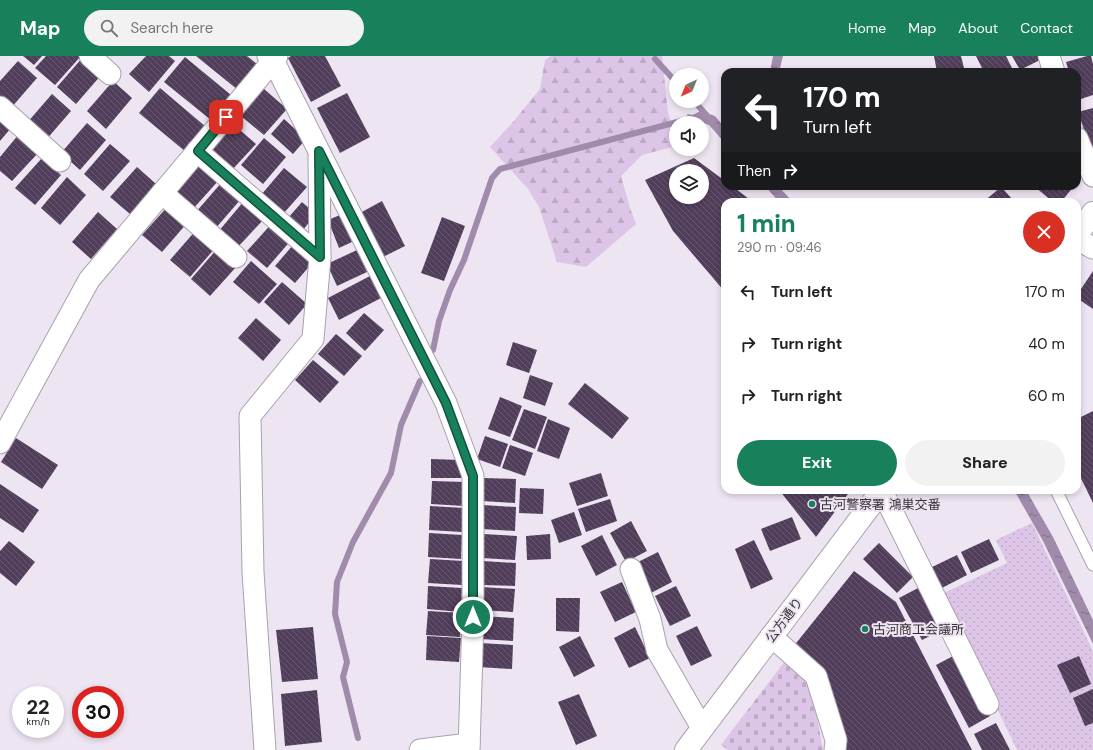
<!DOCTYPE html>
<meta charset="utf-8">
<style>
body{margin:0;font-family:"DM Sans","Noto Sans JP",sans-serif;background:#f2f2f2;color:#222;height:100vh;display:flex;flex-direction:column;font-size:15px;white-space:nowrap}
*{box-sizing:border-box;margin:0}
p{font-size:13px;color:#767676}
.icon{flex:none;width:22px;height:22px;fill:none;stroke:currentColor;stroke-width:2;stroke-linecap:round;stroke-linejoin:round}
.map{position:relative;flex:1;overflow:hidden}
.details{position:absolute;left:721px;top:142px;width:360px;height:296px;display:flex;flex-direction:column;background:#fff;border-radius:12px;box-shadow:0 2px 6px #0003}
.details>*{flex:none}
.guide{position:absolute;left:721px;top:12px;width:360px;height:122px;border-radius:12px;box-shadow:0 2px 6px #0003;background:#202124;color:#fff;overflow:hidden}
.needle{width:26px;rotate:223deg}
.controls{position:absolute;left:669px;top:12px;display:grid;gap:8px}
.controls a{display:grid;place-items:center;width:40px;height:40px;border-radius:50%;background:#fff;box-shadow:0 2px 6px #0003;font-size:20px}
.speed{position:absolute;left:12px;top:630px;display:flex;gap:8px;font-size:20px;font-weight:700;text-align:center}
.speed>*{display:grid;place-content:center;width:52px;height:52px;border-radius:50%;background:#fff;box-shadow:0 2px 6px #0003;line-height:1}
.speed small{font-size:10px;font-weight:400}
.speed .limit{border:6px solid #d22;background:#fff;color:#111}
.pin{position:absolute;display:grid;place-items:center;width:34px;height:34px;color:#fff;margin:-17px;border-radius:8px;box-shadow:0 2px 6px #0006}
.me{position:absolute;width:44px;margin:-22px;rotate:0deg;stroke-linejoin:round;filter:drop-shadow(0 0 3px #0008)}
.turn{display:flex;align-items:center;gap:14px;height:84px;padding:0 16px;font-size:18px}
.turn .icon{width:52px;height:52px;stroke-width:2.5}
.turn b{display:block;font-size:28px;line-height:34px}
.then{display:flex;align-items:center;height:38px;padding:0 16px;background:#0003;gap:8px;font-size:15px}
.round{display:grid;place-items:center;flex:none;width:42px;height:42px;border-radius:21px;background:#f2f2f2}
.overview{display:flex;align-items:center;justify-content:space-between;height:68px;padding:0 16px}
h1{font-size:24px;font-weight:800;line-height:30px;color:#18815c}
.action{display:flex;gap:8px;margin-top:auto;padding:8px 16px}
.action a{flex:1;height:46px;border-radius:24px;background:#18815c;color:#fff;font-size:16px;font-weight:800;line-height:46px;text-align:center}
.action a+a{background:#f2f2f2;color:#222}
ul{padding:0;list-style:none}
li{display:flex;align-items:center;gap:12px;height:52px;padding:0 16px}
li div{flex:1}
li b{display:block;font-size:15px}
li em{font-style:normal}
header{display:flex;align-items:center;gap:24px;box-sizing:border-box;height:56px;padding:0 20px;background:#18815c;color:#fff}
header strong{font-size:19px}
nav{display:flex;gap:22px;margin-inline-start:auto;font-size:14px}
.search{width:280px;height:36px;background:#f2f2f2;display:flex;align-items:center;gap:10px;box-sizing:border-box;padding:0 14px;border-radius:22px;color:#767676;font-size:15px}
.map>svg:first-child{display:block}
.grass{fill:url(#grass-dots)}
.forest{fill:url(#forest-firs)}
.cemetery{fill:url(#cemetery-stones)}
.water{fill:url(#water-ripples)}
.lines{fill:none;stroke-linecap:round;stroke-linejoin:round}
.stream{stroke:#a08bab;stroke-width:6}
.building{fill:url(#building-back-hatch);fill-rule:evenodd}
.service-casing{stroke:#a9a1ad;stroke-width:13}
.minor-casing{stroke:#a9a1ad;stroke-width:23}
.tertiary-casing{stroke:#a9a1ad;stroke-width:24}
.service{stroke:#fff;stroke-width:11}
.minor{stroke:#fff;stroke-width:21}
.tertiary{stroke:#fff;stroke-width:22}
.route-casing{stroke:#10543c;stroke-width:10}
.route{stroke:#18815c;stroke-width:7}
.poi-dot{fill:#18815c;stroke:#eee5f2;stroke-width:1.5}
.labels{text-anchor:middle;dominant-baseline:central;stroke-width:4;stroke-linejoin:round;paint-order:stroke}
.poi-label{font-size:13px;fill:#383439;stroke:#eee5f2;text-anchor:start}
.street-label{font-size:13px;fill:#383439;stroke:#eee5f2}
</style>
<header>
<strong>Map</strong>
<div class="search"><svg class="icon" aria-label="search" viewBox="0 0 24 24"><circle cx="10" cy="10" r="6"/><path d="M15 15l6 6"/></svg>Search here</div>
<nav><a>Home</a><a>Map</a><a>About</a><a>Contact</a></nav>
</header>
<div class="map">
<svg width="1093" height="694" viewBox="0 0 1093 694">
<defs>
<pattern id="grass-dots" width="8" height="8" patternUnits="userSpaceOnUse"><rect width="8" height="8" fill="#dcc5e7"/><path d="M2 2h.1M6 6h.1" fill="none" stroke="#beaac7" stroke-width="1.8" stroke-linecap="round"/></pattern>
<pattern id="forest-firs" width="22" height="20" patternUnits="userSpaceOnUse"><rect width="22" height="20" fill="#dcc5e7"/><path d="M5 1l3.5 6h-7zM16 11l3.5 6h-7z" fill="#beaac7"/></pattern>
<pattern id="cemetery-stones" width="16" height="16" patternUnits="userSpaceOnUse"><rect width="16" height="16" fill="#dcc5e7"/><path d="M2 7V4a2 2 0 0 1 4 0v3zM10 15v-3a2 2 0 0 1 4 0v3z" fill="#beaac7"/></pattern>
<pattern id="water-ripples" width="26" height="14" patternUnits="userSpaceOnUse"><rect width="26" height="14" fill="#a08bab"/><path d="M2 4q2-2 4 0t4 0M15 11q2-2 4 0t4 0" fill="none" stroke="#83728c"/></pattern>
<pattern id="building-back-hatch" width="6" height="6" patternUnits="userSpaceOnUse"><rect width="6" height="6" fill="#513e5a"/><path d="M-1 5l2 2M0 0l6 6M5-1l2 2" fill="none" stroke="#68586f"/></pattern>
</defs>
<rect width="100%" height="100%" fill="#eee5f2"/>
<polygon class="grass" points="1032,467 1093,595 1093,694 1017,694 942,538 1007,507 996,484"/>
<polygon class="forest" points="551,0 662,0 668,56 676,83 676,90 642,99 621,120 630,152 636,168 586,211 557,206 539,151 528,133 490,91 513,66 540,33 545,4"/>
<polygon class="cemetery" points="785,605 810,624 823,694 728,694 721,689"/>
<g class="water">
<polygon points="773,0 783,0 779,16 770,16"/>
<polygon points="700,55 715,60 725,72 725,87 709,69 695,64 692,67 690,67 687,58 693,59"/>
<polygon points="765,130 778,130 793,146 779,146"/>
<polygon points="1014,434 1026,434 1053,481 1093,564 1093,588 1043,485"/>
</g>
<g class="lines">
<g class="stream">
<polyline points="655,3 676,26"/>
<polyline points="694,45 709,62"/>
<polyline points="433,294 439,265 450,234 464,204 492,122 500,113 696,61"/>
<polyline points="358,682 343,621 347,606 335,558 337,526 353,486 391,417 401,369 420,325"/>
</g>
</g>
<g class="building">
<polygon points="23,0 42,0 34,9"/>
<polygon points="46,0 81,0 55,29 35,12"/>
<polygon points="146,0 169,0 175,5 149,36 129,18"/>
<polygon points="196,0 247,0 258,9 238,34"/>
<polygon points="291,0 325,0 341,30 311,46 288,2"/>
<polygon points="934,0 961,0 965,16 937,16"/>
<polygon points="976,0 1006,0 1014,16 984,16"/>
<polygon points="1012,0 1043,0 1044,2 1020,14"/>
<polygon points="1087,0 1091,0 1093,8 1093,39 1078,44 1077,40 1077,16 1069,16 1066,6"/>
<polygon points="83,1 102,18 76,48 57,31"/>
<polygon points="185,1 231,39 211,64 164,26"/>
<polygon points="18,5 37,22 11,52 0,42 0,25"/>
<polygon points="113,25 132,42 106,73 87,55"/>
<polygon points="160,32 206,71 186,96 139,57"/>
<polygon points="264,33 287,53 264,79 241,60"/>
<polygon points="347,37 370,81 340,97 317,52"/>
<polygon points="52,38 71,55 45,85 26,68"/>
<polygon points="1093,52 1093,93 1091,94 1078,56"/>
<polygon points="0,63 11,72 0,85"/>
<polygon points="284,63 306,83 293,98 271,78"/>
<polygon points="87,67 106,84 80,114 61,97"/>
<polygon points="233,68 256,88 232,114 210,95"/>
<polygon points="19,78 39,96 12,125 0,115 0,101"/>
<polygon points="264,82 286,101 263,128 241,109"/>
<polygon points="110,88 130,105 103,135 84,118"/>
<polygon points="42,102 61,119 35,149 15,132"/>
<path d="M694,102L725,125V130H732L753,146H725V236L673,175L645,124ZM676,115H702V141H676Z"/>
<polygon points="199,107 219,124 192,154 173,137"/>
<polygon points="137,111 156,128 130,158 110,141"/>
<polygon points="284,112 307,131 283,158 261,139"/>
<polygon points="67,121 86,139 60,169 41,152"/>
<polygon points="222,126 241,143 215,173 196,156"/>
<polygon points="1036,130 1074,130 1061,146 1053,146 1035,131"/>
<polygon points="1001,131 1015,146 983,146"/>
<polygon points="244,145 264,163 237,192 218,176"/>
<polygon points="382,145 405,190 383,201 360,157"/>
<polygon points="302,146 316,158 302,175 288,162"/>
<polygon points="169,149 188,166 162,196 142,179"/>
<polygon points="98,156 117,173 91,203 72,186"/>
<polygon points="340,159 352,186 339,192 328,164"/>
<polygon points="442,161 465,170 444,225 421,217"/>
<polygon points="274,165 293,182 267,212 247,195"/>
<polygon points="197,173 216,191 190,221 170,204"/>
<polygon points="293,189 313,206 295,227 275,210"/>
<polygon points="217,193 237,210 210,240 191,223"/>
<polygon points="357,194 367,216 337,230 327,208"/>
<polygon points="251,205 277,228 259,248 233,226"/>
<polygon points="1093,215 1093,253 1077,242 1077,239"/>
<polygon points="370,220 381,242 339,264 328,242"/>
<polygon points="282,226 307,248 289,269 264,246"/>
<polygon points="364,257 384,274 365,295 346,277"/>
<polygon points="256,262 281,284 263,305 238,282"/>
<polygon points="336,278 362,300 344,320 318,298"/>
<polygon points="513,286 537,294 529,317 506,309"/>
<polygon points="313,304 339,326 320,347 295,324"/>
<polygon points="530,319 553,327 545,350 523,342"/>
<polygon points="585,327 629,362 612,383 568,348"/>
<polygon points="500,341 522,350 510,381 488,373"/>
<polygon points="524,353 547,361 535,393 512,384"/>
<polygon points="1093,355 1093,447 1077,414 1077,363"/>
<polygon points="548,363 570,372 559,403 537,395"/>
<polygon points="485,380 508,388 500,411 477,403"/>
<polygon points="16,382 58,409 42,433 1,406"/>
<polygon points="510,389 533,397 525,420 502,412"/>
<polygon points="431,403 461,404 461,422 431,422"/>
<polygon points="601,417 608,440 577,450 569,427"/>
<polygon points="483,422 516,423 515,447 482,445"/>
<polygon points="432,425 465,426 464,450 431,448"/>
<polygon points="0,428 39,454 23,477 0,462"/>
<polygon points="520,432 544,433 543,458 519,457"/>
<polygon points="781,434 851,434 816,481 780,435"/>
<polygon points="610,443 617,465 586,476 578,453"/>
<polygon points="483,449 516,451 515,475 482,473"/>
<polygon points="430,450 464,452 462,476 429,474"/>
<polygon points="574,456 582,479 559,487 551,464"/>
<polygon points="792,461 801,483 770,495 761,473"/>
<polygon points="631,465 647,495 626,506 610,477"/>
<polygon points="429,477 462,479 461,503 428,501"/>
<polygon points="483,478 517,480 515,504 482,502"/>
<polygon points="550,478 551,503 527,504 526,480"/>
<polygon points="602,479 617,509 596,520 581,490"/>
<polygon points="989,483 999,504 971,517 961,496"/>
<polygon points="754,484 773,523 751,533 735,493"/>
<polygon points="9,485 35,506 16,530 0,517 0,495"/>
<polygon points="879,487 913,521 897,537 863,503"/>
<polygon points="658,496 672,526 651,537 636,507"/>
<polygon points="957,499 967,519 940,533 930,512"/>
<polygon points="430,503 463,505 462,529 428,527"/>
<polygon points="483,505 516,507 515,530 481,529"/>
<polygon points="854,515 896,546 972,694 840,694 793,591"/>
<polygon points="622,526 636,556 615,566 600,536"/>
<polygon points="428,530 462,532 461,556 427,553"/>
<polygon points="676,530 691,560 670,570 655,540"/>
<polygon points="481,531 515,533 513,556 480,554"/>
<polygon points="920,531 942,574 922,584 899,542"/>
<polygon points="556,542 580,542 579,576 556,575"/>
<polygon points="428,555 461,557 460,581 426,579"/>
<polygon points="481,560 514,562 513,585 480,583"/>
<polygon points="697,570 712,600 691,610 676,580"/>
<polygon points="313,571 318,623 282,626 276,574"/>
<polygon points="635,571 650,602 629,612 614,582"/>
<polygon points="427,580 461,582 459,606 426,604"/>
<polygon points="580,580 595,610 574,621 559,591"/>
<polygon points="480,587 513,589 512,613 479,611"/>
<polygon points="957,598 990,660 969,672 936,609"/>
<polygon points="1079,600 1091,628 1070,637 1057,609"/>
<polygon points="1093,633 1093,667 1085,670 1073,642"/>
<polygon points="317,634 322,686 285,690 281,638"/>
<polygon points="579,638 597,680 576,689 558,646"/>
<polygon points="996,667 1010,694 982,694 974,678"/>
</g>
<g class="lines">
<g class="service-casing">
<polyline id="service" points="1056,434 1093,509"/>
</g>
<g class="minor-casing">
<g id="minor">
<polyline points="90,0 110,18"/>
<polyline points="268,0 273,4 446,347 473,420 473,561 469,694"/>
<polyline points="1049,0 1054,16"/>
<polyline points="0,51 60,105"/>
<polyline points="1077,82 1093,120"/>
<polyline points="197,95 320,201 319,100"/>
<polyline points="162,137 236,201"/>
<polyline points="1077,183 1093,192"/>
<polyline points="0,387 89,224 277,0"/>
<polyline points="882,435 988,648"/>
<polyline points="631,513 650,563 657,594 702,672"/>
<polyline points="771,580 816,620 836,684 835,694"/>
<polyline points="265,694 253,516 250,360 313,283 320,201"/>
<polyline points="420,694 469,688"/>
</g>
</g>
<g class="tertiary-casing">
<g id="tertiary">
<polyline points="1077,178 1093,157"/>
<polyline points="686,694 882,434"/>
</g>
</g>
<use href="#service" class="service"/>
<use href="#minor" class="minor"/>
<use href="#tertiary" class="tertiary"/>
</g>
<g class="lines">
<g class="route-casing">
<polyline id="route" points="226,61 198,95 320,201 319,95 446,347 473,420 473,561"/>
</g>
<use href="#route" class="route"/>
</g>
<g class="poi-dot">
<circle cx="812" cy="448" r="4"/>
<circle cx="865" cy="573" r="4"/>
</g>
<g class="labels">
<g class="poi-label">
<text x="820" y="448">古河警察署 鴻巣交番</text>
<text x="873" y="573">古河商工会議所</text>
</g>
<g class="street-label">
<text transform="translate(784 564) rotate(-53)">公方通り</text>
</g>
</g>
</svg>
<div class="controls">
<a><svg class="needle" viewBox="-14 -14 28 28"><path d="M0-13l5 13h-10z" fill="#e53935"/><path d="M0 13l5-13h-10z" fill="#767676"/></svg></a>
<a><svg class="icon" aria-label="sound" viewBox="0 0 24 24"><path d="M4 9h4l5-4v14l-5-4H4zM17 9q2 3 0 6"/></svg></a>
<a><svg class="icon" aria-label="layers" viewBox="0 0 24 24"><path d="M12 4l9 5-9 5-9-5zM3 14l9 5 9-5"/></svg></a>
</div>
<div class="speed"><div>22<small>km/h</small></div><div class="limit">30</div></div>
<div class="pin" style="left:226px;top:61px;background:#d93025"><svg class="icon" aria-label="arrive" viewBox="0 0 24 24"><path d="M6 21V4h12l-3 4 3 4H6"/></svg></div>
<svg class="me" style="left:473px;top:561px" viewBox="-20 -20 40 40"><circle r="17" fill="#18815c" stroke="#fff" stroke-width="3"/><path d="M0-11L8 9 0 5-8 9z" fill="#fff"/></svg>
<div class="guide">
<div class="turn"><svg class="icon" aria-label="left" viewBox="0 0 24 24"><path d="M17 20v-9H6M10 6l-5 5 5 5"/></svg><div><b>170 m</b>Turn left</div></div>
<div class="then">Then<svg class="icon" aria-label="right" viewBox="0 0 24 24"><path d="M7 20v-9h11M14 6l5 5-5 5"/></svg></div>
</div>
<section class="details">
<div class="overview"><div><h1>1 min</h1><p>290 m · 09:46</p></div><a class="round" style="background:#d93025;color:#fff"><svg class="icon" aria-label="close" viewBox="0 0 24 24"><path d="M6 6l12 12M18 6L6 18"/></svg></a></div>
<ul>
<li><svg class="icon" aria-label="left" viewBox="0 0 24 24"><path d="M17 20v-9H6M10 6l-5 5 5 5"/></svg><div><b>Turn left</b></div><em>170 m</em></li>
<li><svg class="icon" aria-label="right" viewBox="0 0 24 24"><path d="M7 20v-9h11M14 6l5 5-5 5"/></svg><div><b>Turn right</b></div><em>40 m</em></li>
<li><svg class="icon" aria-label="right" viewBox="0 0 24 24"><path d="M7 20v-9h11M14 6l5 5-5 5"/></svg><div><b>Turn right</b></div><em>60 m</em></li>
</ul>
<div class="action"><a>Exit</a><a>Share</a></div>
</section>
</div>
